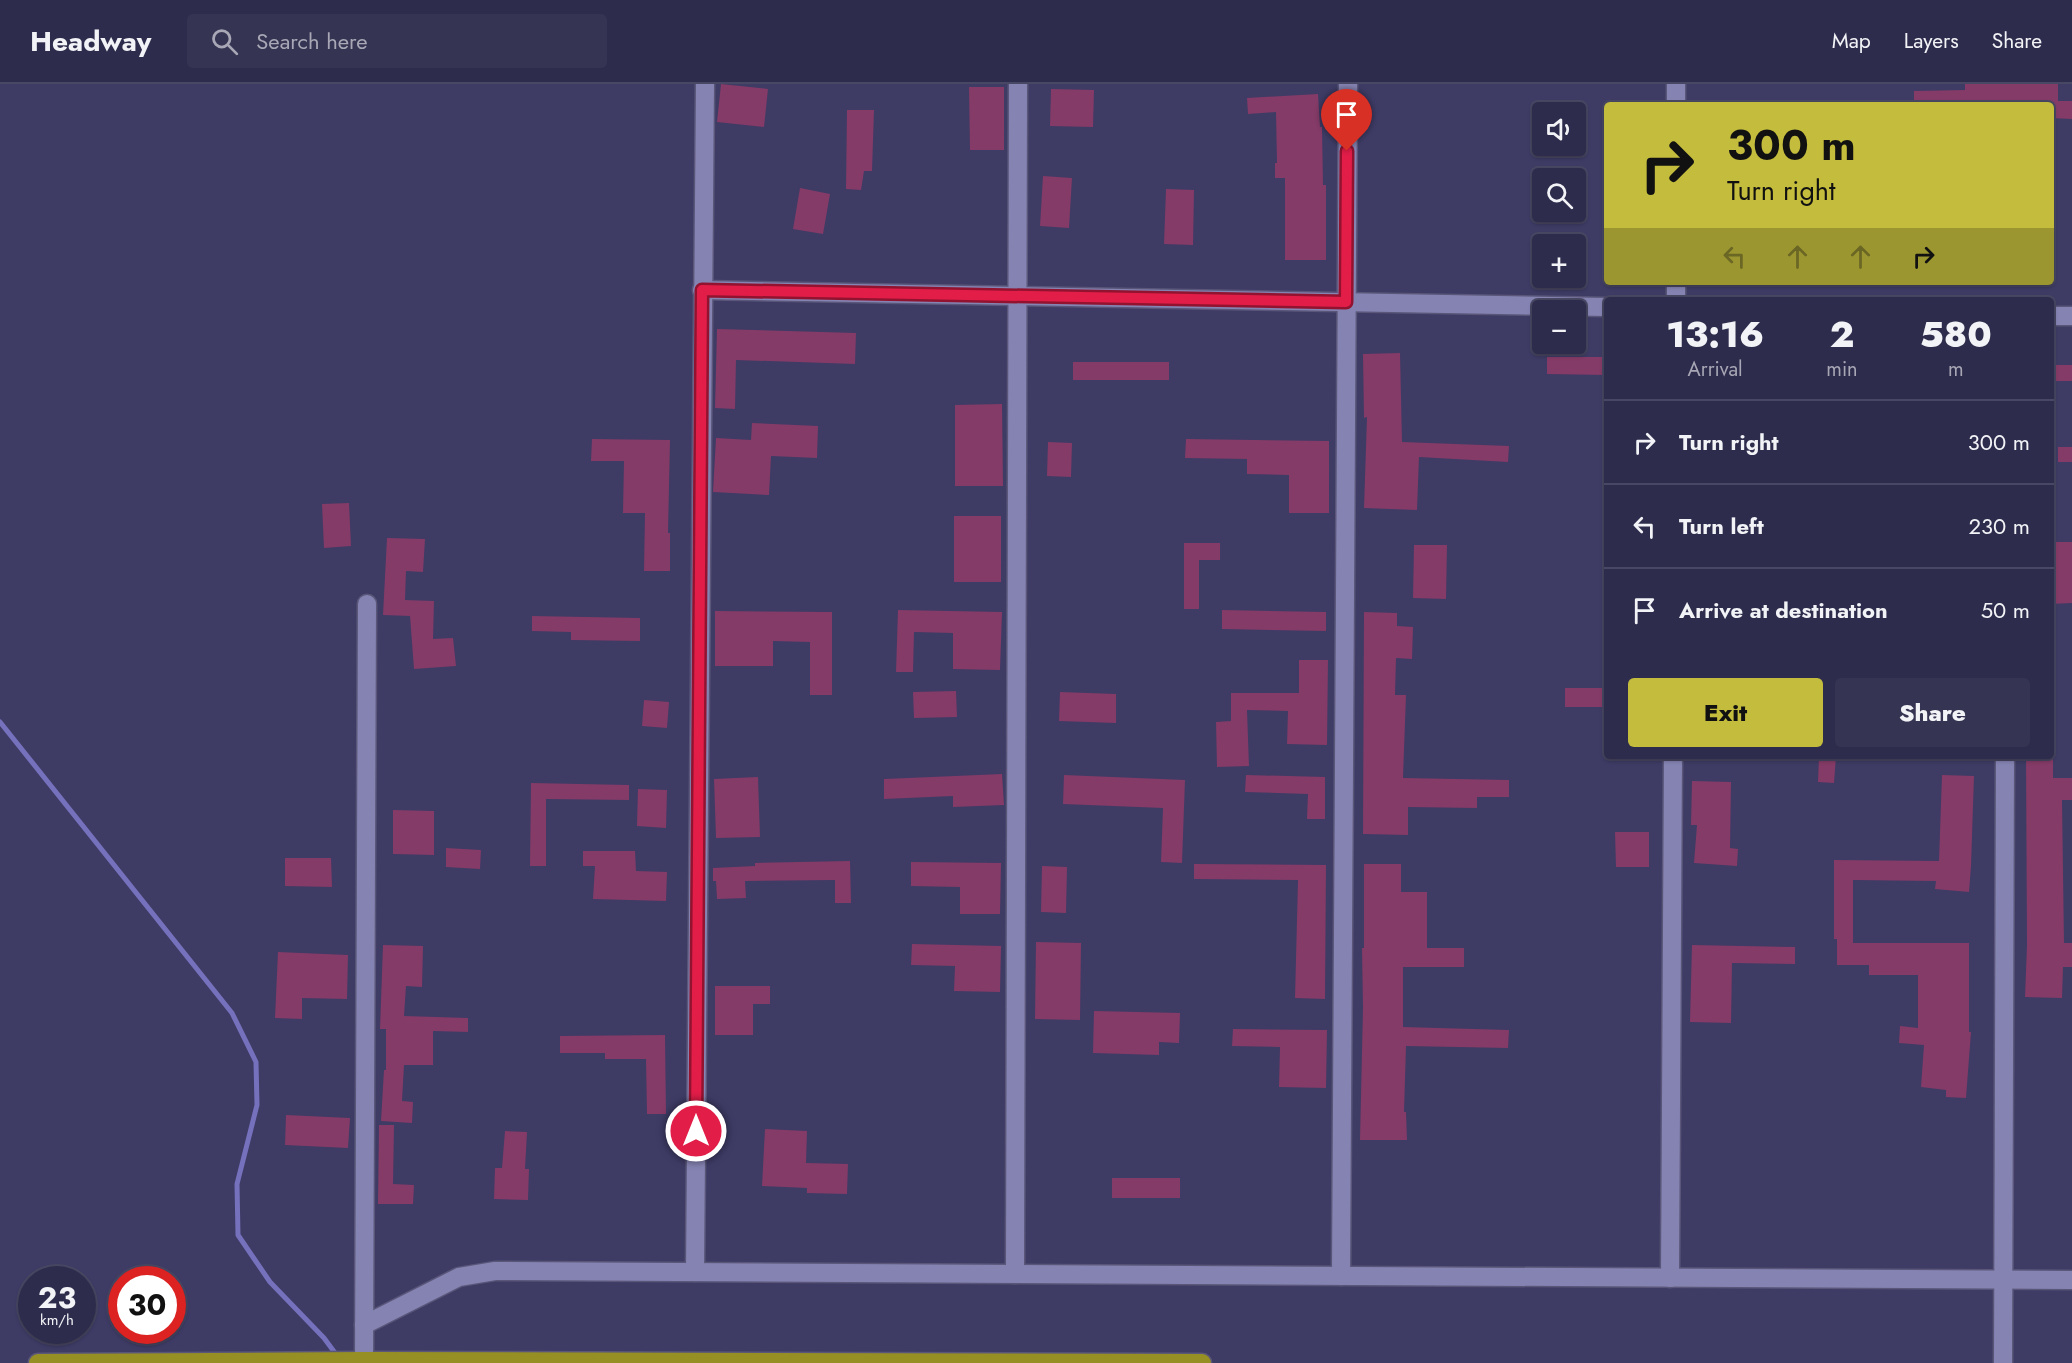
<!DOCTYPE html>
<meta charset="utf-8">
<style>
body{margin:0;font-family:Jost,sans-serif;background:#363453;color:#f1f3f6;height:100vh;display:flex;flex-direction:column;font-size:22px;white-space:nowrap}
*{box-sizing:border-box;margin:0}
p{font-size:20px;color:#a7a7b5}
.icon{flex:none;width:33px;height:33px;fill:none;stroke:currentColor;stroke-width:2;stroke-linecap:round;stroke-linejoin:round}
.map{position:relative;flex:1;overflow:hidden}
.panel{position:absolute;left:1604px;top:213px;width:450px;height:462px;display:flex;flex-direction:column;background:#2e2c4c;border-radius:6px;box-shadow:0 2px 4px #0004,0 0 0 2px #494864}
.panel>*{flex:none}
.hud{position:absolute;left:1604px;top:18px;width:450px;height:183px;border-radius:6px;box-shadow:0 2px 4px #0004,0 0 0 2px #494864;background:#c4bc3d;color:#111;overflow:hidden}
.buttons{position:absolute;left:1532px;top:18px;display:grid;gap:12px}
.buttons a{display:grid;place-items:center;width:54px;height:54px;border-radius:6px;background:#2e2c4c;box-shadow:0 2px 4px #0004,0 0 0 2px #494864;font-size:30px}
.speed{position:absolute;left:18px;top:1182px;display:flex;gap:12px;font-size:30px;font-weight:700;text-align:center}
.speed>*{display:grid;place-content:center;width:78px;height:78px;border-radius:50%;background:#2e2c4c;box-shadow:0 2px 4px #0004,0 0 0 2px #494864;line-height:1}
.speed small{font-size:15px;font-weight:400}
.speed .limit{border:9px solid #d22;background:#fff;color:#111}
.pin{position:absolute;display:grid;place-items:center;width:51px;height:51px;color:#fff;margin:-62px -26px;border-radius:50% 50% 50% 0;rotate:-45deg;box-shadow:0 0 6px #0007}
.pin .icon{rotate:45deg}
.me{position:absolute;width:66px;margin:-33px;rotate:0deg;stroke-linejoin:round;filter:drop-shadow(0 0 4px #0008)}
.turn{display:flex;align-items:center;gap:21px;height:126px;padding:0 24px;font-size:27px}
.turn .icon{width:78px;height:78px;stroke-width:2.5}
.turn b{display:block;font-size:42px;line-height:51px}
.lanes{display:flex;align-items:center;height:57px;padding:0 24px;background:#0003;justify-content:center;gap:30px;direction:ltr}
.lanes .off{opacity:.35}
.eta{display:flex;justify-content:space-evenly;align-items:center;height:102px;text-align:center}
.eta b{font-size:36px;font-weight:800;line-height:42px}
.primary-button{display:flex;gap:12px;margin-top:auto;padding:12px 24px}
.primary-button a{flex:1;height:69px;border-radius:6px;background:#c4bc3d;color:#111;font-size:24px;font-weight:800;line-height:69px;text-align:center}
.primary-button a+a{background:#363453;color:#f1f3f6}
ul{padding:0;list-style:none}
li{display:flex;align-items:center;gap:18px;height:84px;padding:0 24px;border-top:2px solid #494864}
li div{flex:1}
li b{display:block;font-size:22px}
li em{font-style:normal}
header{display:flex;align-items:center;gap:36px;box-sizing:border-box;height:84px;padding:0 30px;background:#2e2c4c;border-bottom:2px solid #494864}
header strong{font-size:28px}
nav{display:flex;gap:33px;margin-inline-start:auto;font-size:21px}
.search{width:420px;height:54px;background:#363453;display:flex;align-items:center;gap:15px;box-sizing:border-box;padding:0 21px;border-radius:6px;color:#a7a7b5;font-size:22px}
.map>svg:first-child{display:block}
.lines{fill:none;stroke-linecap:round;stroke-linejoin:round}
.stream{stroke:#7671bc;stroke-width:5}
.building{fill:#843b67}
.minor-casing{stroke:#595679;stroke-width:21}
.trunk-casing{stroke:#595679;stroke-width:21}
.minor{stroke:#8583b2;stroke-width:18}
.trunk{stroke:#968f24;stroke-width:18}
.route-casing{stroke:#92132f;stroke-width:15}
.route{stroke:#e11d48;stroke-width:10}
</style>
<header>
<strong>Headway</strong>
<div class="search"><svg class="icon" aria-label="search" viewBox="0 0 24 24"><circle cx="10" cy="10" r="6"/><path d="M15 15l6 6"/></svg>Search here</div>
<nav><a>Map</a><a>Layers</a><a>Share</a></nav>
</header>
<div class="map">
<svg width="2072" height="1279" viewBox="0 0 2072 1279">
<rect width="100%" height="100%" fill="#3e3b65"/>
<g class="lines">
<polyline class="stream" points="0,638 232,929 256,978 257,1021 237,1100 238,1151 270,1198 324,1254 338,1273"/>
</g>
<g class="building">
<polygon points="721,0 768,5 764,43 717,38"/>
<polygon points="1965,0 2058,0 2058,17 2072,17 2072,35 2050,34 2050,21 1914,21 1914,7 1965,6"/>
<polygon points="969,3 1004,3 1004,66 970,66"/>
<polygon points="1051,5 1094,6 1093,43 1050,42"/>
<polygon points="1318,10 1320,43 1322,43 1323,101 1326,101 1326,176 1285,176 1285,94 1275,94 1275,79 1277,79 1276,28 1248,30 1247,14"/>
<polygon points="847,26 874,26 872,87 864,87 861,106 846,105"/>
<polygon points="1043,92 1072,94 1069,144 1040,142"/>
<polygon points="800,104 830,110 823,150 793,145"/>
<polygon points="1166,105 1194,106 1193,161 1164,160"/>
<polygon points="717,245 856,249 855,280 736,276 735,325 715,324"/>
<polygon points="1400,269 1402,358 1509,362 1508,378 1419,373 1417,426 1364,424 1367,333 1364,334 1363,270"/>
<polygon points="1547,273 1606,273 1606,291 1547,290"/>
<rect x="1073" y="278" width="96" height="18"/>
<rect x="2050" y="281" width="22" height="16"/>
<polygon points="1002,320 1003,402 955,402 955,321"/>
<polygon points="752,339 818,342 817,374 771,372 769,411 713,408 716,354 751,356"/>
<polygon points="592,355 670,356 668,449 670,449 670,487 644,487 645,429 623,429 624,377 591,377"/>
<polygon points="1186,355 1329,357 1329,429 1289,429 1289,391 1247,390 1247,375 1185,374"/>
<polygon points="1048,358 1072,359 1071,393 1047,392"/>
<rect x="2058" y="363" width="14" height="15"/>
<polygon points="349,419 351,462 324,464 322,420"/>
<rect x="954" y="432" width="47" height="66"/>
<polygon points="387,454 425,455 423,488 406,487 405,516 434,517 433,555 453,554 456,582 414,585 410,532 383,531"/>
<polygon points="2050,458 2072,458 2072,519 2050,520"/>
<polygon points="1184,459 1220,459 1220,476 1199,476 1199,525 1184,525"/>
<polygon points="1414,461 1447,461 1446,515 1413,514"/>
<polygon points="898,526 1002,528 1000,586 953,585 953,549 914,548 913,588 896,588"/>
<polygon points="1222,526 1326,528 1326,547 1222,545"/>
<polygon points="715,527 832,528 832,611 810,611 810,558 773,557 773,582 715,582"/>
<polygon points="1364,528 1397,529 1397,542 1413,543 1412,575 1396,574 1395,611 1406,611 1403,694 1509,696 1509,713 1477,713 1477,724 1408,723 1408,751 1363,750"/>
<polygon points="532,532 640,534 640,557 571,556 571,548 532,547"/>
<polygon points="1299,576 1328,576 1327,661 1287,660 1288,627 1247,626 1249,682 1217,683 1216,638 1231,637 1231,609 1299,609"/>
<rect x="1565" y="604" width="41" height="19"/>
<polygon points="956,607 957,633 914,634 913,608"/>
<polygon points="1060,608 1116,610 1116,639 1059,637"/>
<polygon points="644,616 669,618 667,644 642,642"/>
<polygon points="1819,672 1836,672 1834,699 1818,698"/>
<polygon points="2026,672 2053,672 2053,694 2072,694 2072,716 2062,716 2064,859 2072,859 2072,883 2063,883 2062,914 2025,913 2027,861"/>
<polygon points="1002,690 1004,721 953,723 953,712 884,715 884,695"/>
<polygon points="1064,691 1185,696 1182,779 1161,778 1163,724 1063,720"/>
<polygon points="1246,691 1325,693 1325,735 1307,735 1308,710 1245,708"/>
<polygon points="1942,691 1974,692 1971,782 1969,808 1935,805 1936,797 1853,796 1853,859 1969,859 1969,948 1971,948 1966,1014 1946,1013 1946,1006 1921,1003 1924,961 1899,959 1900,942 1918,944 1918,891 1869,891 1869,881 1837,881 1837,855 1834,855 1834,776 1939,777"/>
<polygon points="758,693 760,753 716,754 714,695"/>
<polygon points="1692,697 1731,698 1730,764 1738,765 1737,782 1694,779 1697,741 1691,741"/>
<polygon points="531,699 629,701 629,716 546,715 546,782 530,782"/>
<polygon points="638,705 667,706 666,744 637,742"/>
<polygon points="393,726 434,727 434,771 393,770"/>
<polygon points="1615,748 1649,748 1649,783 1616,783"/>
<polygon points="446,764 481,766 480,785 446,783"/>
<polygon points="583,767 635,767 636,787 667,788 666,817 593,815 595,782 583,782"/>
<polygon points="285,774 331,774 332,803 285,802"/>
<polygon points="850,777 851,819 835,819 835,796 745,797 746,814 717,815 716,797 713,797 713,784 755,782 755,779"/>
<polygon points="911,778 1001,779 1000,830 960,830 960,803 911,802"/>
<polygon points="1194,780 1326,781 1325,915 1295,914 1298,796 1194,795"/>
<polygon points="1364,780 1401,780 1401,808 1427,808 1427,864 1464,864 1464,883 1403,883 1403,943 1509,946 1508,964 1406,962 1404,1028 1406,1028 1407,1056 1360,1056 1363,924 1362,864 1364,864"/>
<polygon points="1042,782 1067,783 1066,829 1041,828"/>
<polygon points="1036,858 1081,859 1080,936 1035,935"/>
<polygon points="912,860 1001,862 1000,908 954,907 955,882 911,881"/>
<polygon points="383,861 423,862 422,903 406,902 404,932 468,934 468,948 433,947 433,981 404,981 402,1017 413,1018 412,1039 381,1037 384,986 386,986 386,945 380,945"/>
<polygon points="1692,861 1795,863 1795,880 1732,879 1731,939 1690,938"/>
<polygon points="278,868 348,871 347,915 302,914 302,935 275,934"/>
<polygon points="715,902 770,902 770,920 753,920 753,951 715,951"/>
<polygon points="1094,927 1180,929 1179,959 1159,958 1159,971 1093,969"/>
<polygon points="1233,945 1327,946 1326,1004 1279,1003 1280,963 1232,962"/>
<polygon points="665,951 666,1030 647,1030 646,975 605,975 605,969 560,969 560,952"/>
<polygon points="286,1031 350,1034 348,1064 285,1061"/>
<polygon points="379,1041 394,1041 393,1100 414,1101 413,1120 378,1120"/>
<polygon points="765,1045 807,1047 806,1079 848,1080 847,1110 807,1109 807,1104 762,1102"/>
<polygon points="505,1047 527,1048 525,1085 529,1085 528,1116 494,1115 495,1084 502,1084"/>
<rect x="1112" y="1094" width="68" height="20"/>
</g>
<g class="lines">
<g class="minor-casing">
<g id="minor">
<polyline points="1676,0 1676,21"/>
<polyline points="1676,198 1676,216"/>
<polyline points="702,206 1606,223"/>
<polyline points="2050,232 2072,232"/>
<polyline points="695,1188 705,0"/>
<polyline points="1015,1190 1018,0"/>
<polyline points="1341,1192 1348,0"/>
<polyline points="1670,1194 1673,672"/>
<polyline points="364,1241 459,1193 495,1187 2072,1196"/>
<polyline points="364,1277 367,520"/>
<polyline points="2003,1279 2005,672"/>
</g>
</g>
<g class="trunk-casing">
<polyline id="trunk" points="38,1279 364,1277 1202,1279"/>
</g>
<use href="#minor" class="minor"/>
<use href="#trunk" class="trunk"/>
</g>
<g class="lines">
<g class="route-casing">
<polyline id="route" points="696,1047 702,206 1346,218 1347,67"/>
</g>
<use href="#route" class="route"/>
</g>
</svg>
<div class="buttons">
<a><svg class="icon" aria-label="sound" viewBox="0 0 24 24"><path d="M4 9h4l5-4v14l-5-4H4zM17 9q2 3 0 6"/></svg></a>
<a><svg class="icon" aria-label="search" viewBox="0 0 24 24"><circle cx="10" cy="10" r="6"/><path d="M15 15l6 6"/></svg></a>
<a>+</a>
<a>−</a>
</div>
<div class="speed"><div>23<small>km/h</small></div><div class="limit">30</div></div>
<div class="pin" style="left:1347px;top:67px;background:#d93025"><svg class="icon" aria-label="arrive" viewBox="0 0 24 24"><path d="M6 21V4h12l-3 4 3 4H6"/></svg></div>
<svg class="me" style="left:696px;top:1047px" viewBox="-20 -20 40 40"><circle r="17" fill="#e11d48" stroke="#fff" stroke-width="3"/><path d="M0-11L8 9 0 5-8 9z" fill="#fff"/></svg>
<div class="hud">
<div class="turn"><svg class="icon" aria-label="right" viewBox="0 0 24 24"><path d="M7 20v-9h11M14 6l5 5-5 5"/></svg><div><b>300 m</b>Turn right</div></div>
<div class="lanes"><svg class="icon off" aria-label="left" viewBox="0 0 24 24"><path d="M17 20v-9H6M10 6l-5 5 5 5"/></svg><svg class="icon off" aria-label="ahead" viewBox="0 0 24 24"><path d="M12 20V5M6 11l6-6 6 6"/></svg><svg class="icon off" aria-label="ahead" viewBox="0 0 24 24"><path d="M12 20V5M6 11l6-6 6 6"/></svg><svg class="icon" aria-label="right" viewBox="0 0 24 24"><path d="M7 20v-9h11M14 6l5 5-5 5"/></svg></div>
</div>
<section class="panel">
<div class="eta">
<div><b>13:16</b><p>Arrival</p></div>
<div><b>2</b><p>min</p></div>
<div><b>580</b><p>m</p></div>
</div>
<ul>
<li><svg class="icon" aria-label="right" viewBox="0 0 24 24"><path d="M7 20v-9h11M14 6l5 5-5 5"/></svg><div><b>Turn right</b></div><em>300 m</em></li>
<li><svg class="icon" aria-label="left" viewBox="0 0 24 24"><path d="M17 20v-9H6M10 6l-5 5 5 5"/></svg><div><b>Turn left</b></div><em>230 m</em></li>
<li><svg class="icon" aria-label="arrive" viewBox="0 0 24 24"><path d="M6 21V4h12l-3 4 3 4H6"/></svg><div><b>Arrive at destination</b></div><em>50 m</em></li>
</ul>
<div class="primary-button"><a>Exit</a><a>Share</a></div>
</section>
</div>
